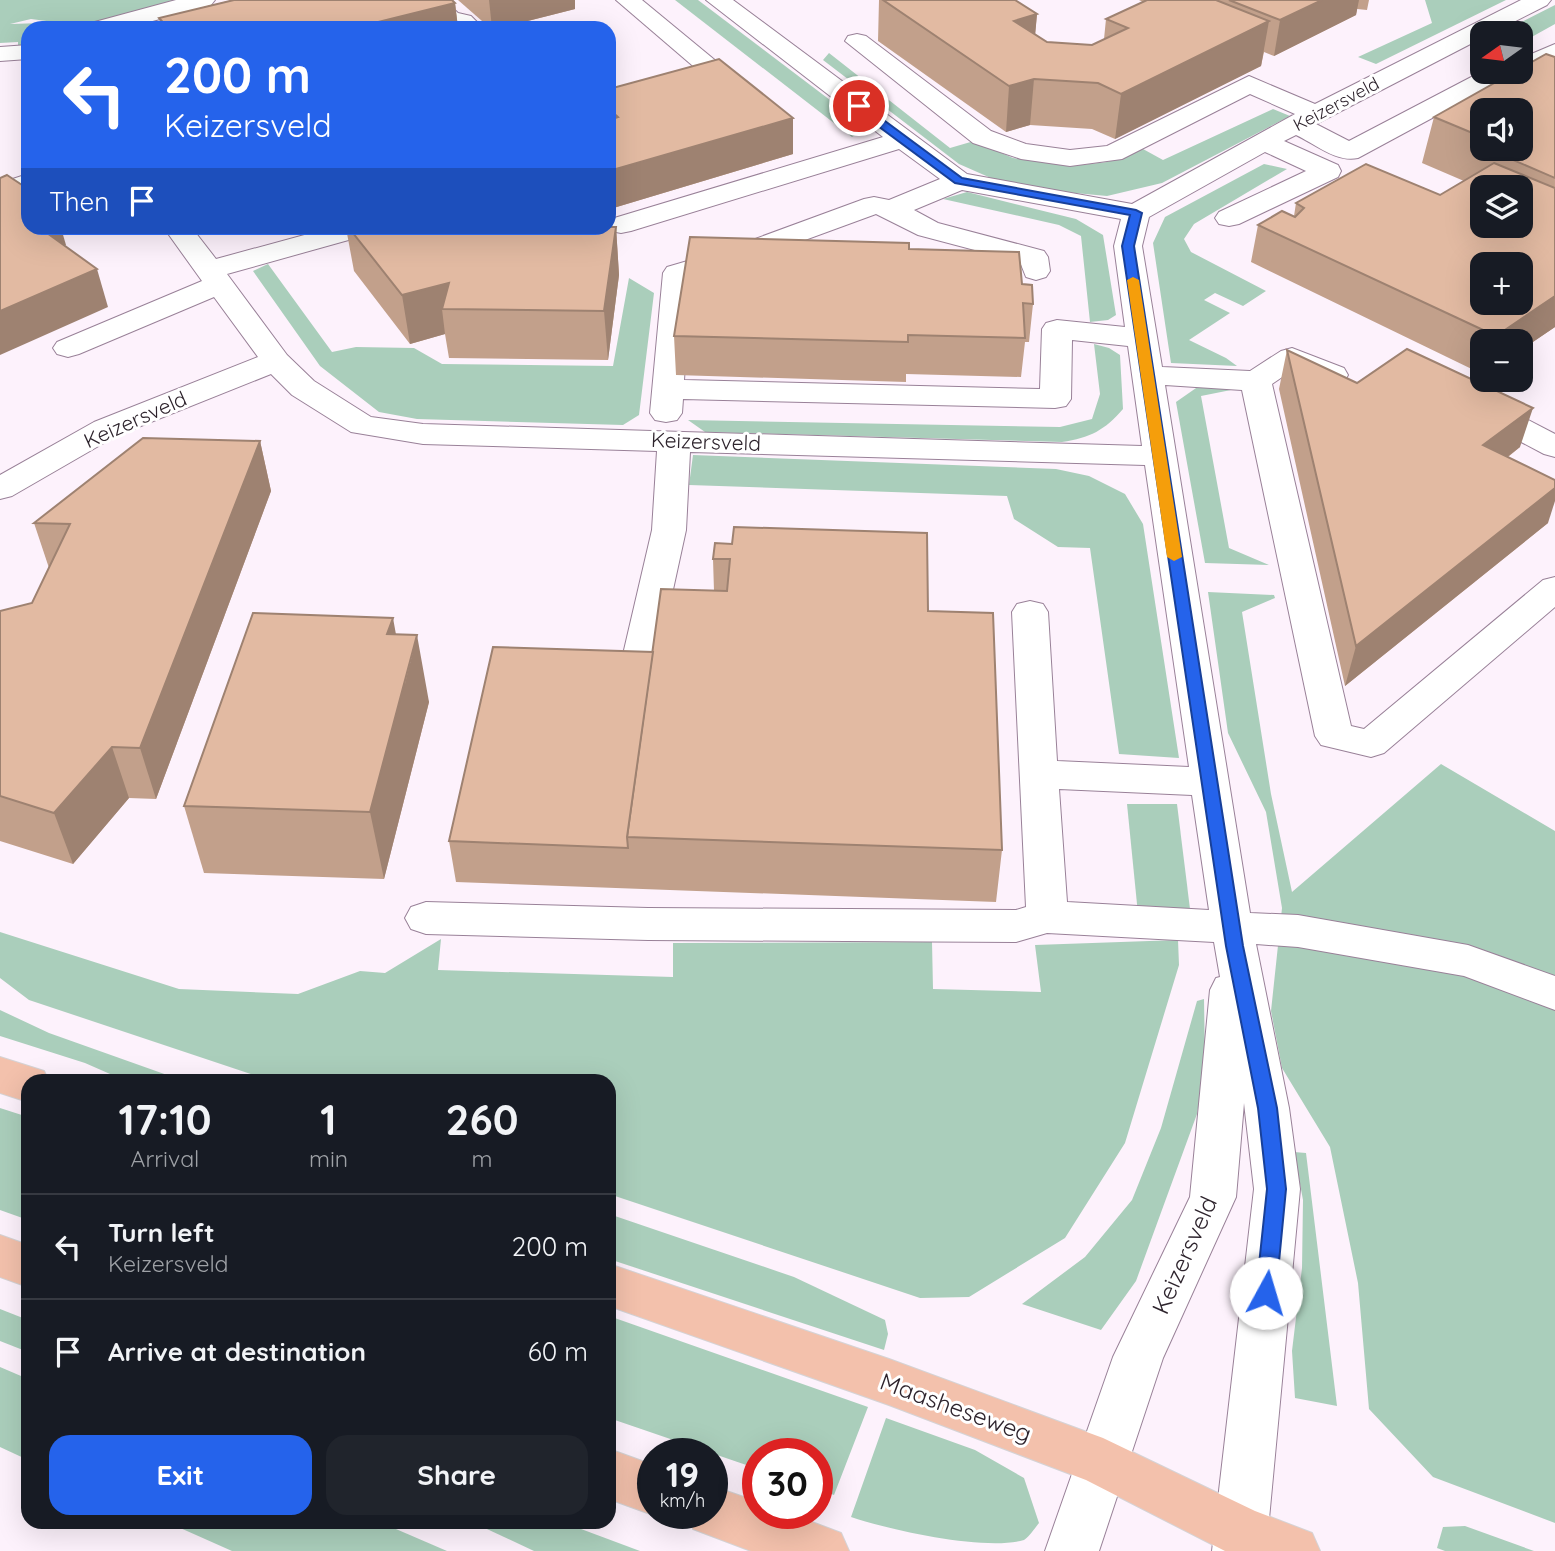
<!DOCTYPE html>
<meta charset="utf-8">
<style>
body{margin:0;font-family:Quicksand,sans-serif;background:#20242c;color:#f1f3f6;height:100vh;display:flex;flex-direction:column;font-size:26px;white-space:nowrap}
*{box-sizing:border-box;margin:0}
p{font-size:23px;color:#9ea1a6}
.icon{flex:none;width:38px;height:38px;fill:none;stroke:currentColor;stroke-width:2;stroke-linecap:round;stroke-linejoin:round}
.map{position:relative;flex:1;overflow:hidden}
.panel{position:absolute;left:21px;top:1074px;width:595px;height:455px;display:flex;flex-direction:column;background:#171b24;border-radius:21px;box-shadow:0 7px 28px #0002}
.panel>*{flex:none}
.banner{position:absolute;left:21px;top:21px;width:595px;height:214px;border-radius:21px;box-shadow:0 7px 28px #0002;background:#2563eb;color:#fff;overflow:hidden}
.needle{width:46px;rotate:256deg}
.fabs{position:absolute;left:1470px;top:21px;display:grid;gap:14px}
.fabs a{display:grid;place-items:center;width:63px;height:63px;border-radius:14px;background:#171b24;box-shadow:0 7px 28px #0002;font-size:35px}
.speed{position:absolute;left:637px;top:1438px;display:flex;gap:14px;font-size:35px;font-weight:700;text-align:center}
.speed>*{display:grid;place-content:center;width:91px;height:91px;border-radius:50%;background:#171b24;box-shadow:0 7px 28px #0002;line-height:1}
.speed small{font-size:18px;font-weight:400}
.speed .limit{border:10px solid #d22;background:#fff;color:#111}
.pin{position:absolute;display:grid;place-items:center;width:60px;height:60px;color:#fff;margin:-30px;border:4px solid #fff;border-radius:50%;box-shadow:0 2px 7px #0007}
.me{position:absolute;width:77px;margin:-38px;rotate:6deg;stroke-linejoin:round;filter:drop-shadow(0 0 5px #0008)}
.turn{display:flex;align-items:center;gap:24px;height:147px;padding:0 28px;font-size:32px}
.turn .icon{width:91px;height:91px;stroke-width:2.5}
.turn b{display:block;font-size:49px;line-height:60px}
.then{display:flex;align-items:center;height:66px;padding:0 28px;background:#0003;gap:14px;font-size:26px}
.eta{display:flex;justify-content:space-evenly;align-items:center;height:119px;text-align:center}
.eta b{font-size:42px;font-weight:700;line-height:49px}
.primary-button{display:flex;gap:14px;margin-top:auto;padding:14px 28px}
.primary-button a{flex:1;height:80px;border-radius:21px;background:#2563eb;color:#fff;font-size:28px;font-weight:700;line-height:80px;text-align:center}
.primary-button a+a{background:#20242c;color:#f1f3f6}
ul{padding:0;list-style:none}
li{display:flex;align-items:center;gap:21px;height:105px;padding:0 28px;border-top:2px solid #363941}
li div{flex:1}
li b{display:block;font-size:26px}
li em{font-style:normal}
.map>svg:first-child{display:block}
.green{fill:#aacebb}
.lines{fill:none;stroke-linecap:round;stroke-linejoin:round}
.minor-casing{stroke:#998198;stroke-width:2}
.major-casing{stroke:#d5d3d5;stroke-width:2}
.minor{fill:#fff;fill-rule:evenodd}
.major{fill:#f3c1ac;fill-rule:evenodd}
.wall{fill:#c2a08b;fill-rule:evenodd}
.shaded-wall{fill:#9e8271}
.building{fill:#e2baa2;stroke:#9e8271;stroke-width:2;fill-rule:evenodd}
.route{fill:#2563eb;stroke:#184099;stroke-width:2}
.slow{fill:#f59e0b}
.labels{text-anchor:middle;dominant-baseline:central;stroke-width:6;stroke-linejoin:round;paint-order:stroke}
.far-street-label{font-size:18px;fill:#2e242d;stroke:#fff}
.street-label{font-size:21px;fill:#2e242d;stroke:#fff}
.near-street-label{font-size:24px;fill:#2e242d;stroke:#fff}
</style>
<div class="map">
<svg width="1555" height="1551" viewBox="0 0 1555 1551">
<rect width="100%" height="100%" fill="#fdf2fc"/>
<g class="green">
<polygon points="0,0 185,0 85,26 31,19 10,24 43,23 62,28 28,28 28,45 18,46 18,42 0,43"/>
<polygon points="675,0 698,0 867,128 852,137"/>
<polygon points="1425,0 1506,0 1376,64 1358,57 1432,23"/>
<polygon points="1555,5 1555,24 1521,43 1521,33 1500,33"/>
<polygon points="829,53 950,148 974,141 1013,158 1071,166 1107,162 1143,149 1163,160 1273,109 1290,116 1162,183 1107,196 1053,191 1000,182 959,164 823,60"/>
<polygon points="1264,164 1287,169 1194,224 1184,239 1191,252 1266,291 1243,306 1215,293 1204,300 1230,313 1189,340 1226,358 1237,366 1171,363 1153,243 1165,217"/>
<polygon points="967,192 1076,219 1103,235 1116,315 1108,320 1090,322 1081,236 1059,225 943,199"/>
<polygon points="268,264 332,352 356,347 414,348 442,364 613,366 629,278 654,293 639,415 623,425 417,419 379,412 320,366 253,271"/>
<path d="M1094,344L1109,348L1120,355L1123,409C1105,430 1090,438 1062,442L705,432L688,420L1060,427L1092,419L1100,394Z"/>
<polygon points="1199,386 1236,389 1201,396 1229,548 1269,565 1205,563 1176,402"/>
<polygon points="693,455 1056,469 1089,476 1125,494 1143,524 1179,758 1119,754 1090,548 1058,547 1014,519 1007,496 689,485"/>
<polygon points="1208,592 1274,595 1275,598 1242,612 1271,794 1292,892 1441,764 1555,831 1555,1523 1433,1477 1369,1409 1358,1283 1330,1147 1282,1068 1271,1011 1282,908 1266,812 1228,733"/>
<polygon points="1127,804 1177,804 1191,917 1138,914"/>
<polygon points="0,932 179,989 298,994 360,971 385,973 441,939 438,970 673,977 673,943 932,942 933,989 1041,992 1035,945 1178,940 1179,965 1125,1143 1065,1238 969,1297 920,1298 609,1194 609,1082 272,1081 29,1000 0,978"/>
<polygon points="1204,999 1205,1063 1197,1114 1136,1281 1101,1330 1022,1304 1085,1257 1132,1200 1161,1128 1197,1001"/>
<polygon points="0,1010 49,1033 184,1081 126,1081 85,1063 0,1036"/>
<polygon points="0,1108 28,1117 28,1220 0,1210"/>
<polygon points="1294,1152 1306,1153 1337,1406 1295,1398 1292,1351 1302,1268 1303,1200"/>
<polygon points="609,1214 794,1277 885,1320 888,1334 884,1350 609,1259"/>
<polygon points="0,1309 28,1320 28,1352 0,1341"/>
<polygon points="609,1316 868,1407 834,1495 817,1489 817,1454 758,1454 758,1469 609,1418"/>
<polygon points="0,1367 28,1379 28,1460 0,1447"/>
<path d="M886,1418L975,1450L1024,1478L1039,1523C1034,1529 1030,1536 1024,1540C986,1551 893,1531 851,1517Z"/>
<polygon points="169,1523 382,1523 447,1551 232,1551"/>
<polygon points="474,1523 565,1523 640,1551 534,1551"/>
<polygon points="1465,1526 1534,1551 1445,1551 1437,1548 1443,1527"/>
</g>
<g class="lines">
<g class="minor-casing">
<g id="minor">
<polygon points="176,0 215,0 211,5 127,28 88,28 91,23"/>
<path d="M419,0H444L458,13L471,16L483,28C452,28 438,27 419,0Z"/>
<polygon points="616,0 642,0 739,80 743,85 739,90 730,93 721,90"/>
<path d="M706,0H733L967,174L1132,204L1295,114L1250,94L1122,159L1070,166L1021,159L973,143L845,41L848,36L857,34L866,36L991,131L1026,144L1070,150L1107,146L1249,76L1315,104L1521,0H1551L1547,5L1492,33H1482V38L1316,124L1349,141L1479,73H1497L1501,78L1497,83L1358,158C1337,163 1315,144 1296,135L1284,141L1338,165L1341,171L1338,177L1239,224L1229,226L1219,224L1215,218L1219,212L1306,171L1265,152L1149,217L1142,246L1162,367L1250,371L1281,351L1292,348L1344,368L1348,375L1344,382L1333,384L1294,369L1272,384L1351,726L1364,729L1543,580L1555,577V607L1384,753L1371,757L1321,745L1315,736L1242,390L1165,385L1250,913L1298,915L1468,945L1555,976V1010L1464,976L1298,947L1256,944L1289,1108L1300,1189L1266,1551H1212L1254,1189L1244,1103L1236,1197L1163,1358L1099,1551H1045L1113,1357L1190,1197L1210,990L1216,978L1220,977L1214,942L1047,933L1016,942L648,940L426,934L411,929L405,918L411,907L426,902L648,908L1016,910L1026,907L1012,612L1017,604L1030,601L1043,604L1048,612L1057,761L1189,767L1145,465L690,452L686,530L657,663L652,672L639,675L626,672L621,663L652,530L657,451L423,444L351,432L292,395L271,374L116,436L12,496L0,499V475L94,422L258,357L214,297L79,354L68,357L57,354L53,348L57,342L202,281L164,228H192L216,259L330,228H374L370,234L227,274L287,355L314,381L371,417L423,424L1142,446L1128,346L1072,340L1071,399L1066,406L1055,408L683,399L682,413L677,420L666,422L655,420L650,413L663,273L667,267L725,250L864,199L874,197L889,200L940,179L899,149L631,231L621,233L611,231L609,228L611,219L883,137ZM962,190L1121,219L1114,246L1125,327L1057,320L1046,323L1042,329L1040,389L684,380L691,278L745,262L876,214L918,235L1020,262L1026,277L1036,280L1046,277L1050,271L1048,257L1044,251L938,223L914,210ZM1059,789L1192,795L1209,910L1067,902Z"/>
<path d="M1555,44V61C1543,68 1535,74 1521,70V54L1529,55Z"/>
<polygon points="28,45 28,59 0,61 0,47"/>
<polygon points="28,174 28,191 0,200 0,183"/>
<polygon points="1479,398 1490,400 1555,434 1555,457 1544,454 1468,414 1463,407 1468,400"/>
</g>
</g>
<g class="major-casing">
<g id="major">
<polygon points="0,1057 44,1071 49,1082 28,1082 28,1102 0,1093"/>
<polygon points="0,1235 28,1245 28,1287 0,1277"/>
<polygon points="609,1264 889,1359 1103,1438 1255,1511 1312,1533 1320,1551 1225,1551 1086,1480 889,1405 609,1306"/>
<polygon points="609,1449 653,1465 653,1514 656,1514 653,1515 609,1499"/>
<polygon points="712,1486 758,1502 758,1514 791,1514 841,1533 849,1551 751,1551 693,1529 687,1514 712,1514"/>
</g>
</g>
<use href="#minor" class="minor"/>
<use href="#major" class="major"/>
</g>
<g class="wall">
<polygon points="232,0 452,0 455,3 458,28 161,28 159,18"/>
<polygon points="458,0 575,0 575,9 500,28 490,28"/>
<polygon points="879,0 1015,0 1037,14 1035,34 1047,42 1092,45 1104,39 1106,19 1143,2 1139,0 1369,0 1367,10 1357,9 1356,15 1274,56 1264,52 1261,66 1115,139 1092,129 1030,125 1006,132 878,41"/>
<path d="M1555,57V327L1521,350V341H1482V374L1251,262L1258,225L1294,216L1296,203L1440,195L1464,181L1422,163L1434,117ZM1482,110L1521,149H1482Z"/>
<polygon points="609,89 793,154 610,209"/>
<polygon points="616,227 619,275 608,360 449,358 445,334 410,344 354,271 346,228"/>
<polygon points="909,249 1022,284 1033,304 1029,342 1025,342 1021,377 906,374 906,382 676,375 674,336"/>
<polygon points="1287,350 1357,383 1520,447 1508,457 1548,523 1345,686 1279,389"/>
<polygon points="260,441 271,491 156,799 129,798 73,864 0,841 0,611 32,603 49,568 34,523"/>
<polygon points="715,543 928,611 1002,850 996,902 456,882 449,841 653,652 714,591 713,559"/>
<polygon points="396,635 429,702 384,879 204,873 184,806"/>
</g>
<g class="shaded-wall">
<polygon points="489,0 575,0 575,9 500,28 492,28"/>
<polygon points="1322,0 1359,0 1356,15 1274,56 1280,20"/>
<polygon points="455,3 458,28 354,28"/>
<polygon points="1037,14 1033,59 1014,21"/>
<polygon points="1269,21 1261,66 1115,139 1121,94"/>
<polygon points="1034,79 1030,125 1006,132 1009,86"/>
<polygon points="793,118 793,154 610,209 609,171"/>
<polygon points="616,227 619,275 608,360 604,311"/>
<polygon points="29,228 61,228 66,245 37,256"/>
<polygon points="97,269 108,307 0,355 0,311"/>
<polygon points="449,283 442,309 445,334 410,344 402,295"/>
<polygon points="1555,296 1555,327 1521,350 1521,341 1495,341 1496,336"/>
<polygon points="1533,408 1520,447 1471,485 1483,445"/>
<polygon points="260,441 271,491 156,799 140,748"/>
<polygon points="1555,488 1555,501 1548,523 1345,686 1356,646"/>
<polygon points="393,618 405,684 417,635 429,702 384,879 370,812 387,634"/>
<polygon points="112,747 129,798 73,864 54,813"/>
</g>
<g class="building">
<polygon points="234,0 452,0 455,3 354,28 168,28 159,18"/>
<polygon points="883,0 1015,0 1037,14 1014,21 1047,42 1092,45 1128,28 1106,19 1147,0 1216,0 1269,21 1121,94 1098,83 1034,79 1009,86"/>
<polygon points="1229,0 1322,0 1280,20"/>
<polygon points="1546,54 1555,57 1555,178 1497,153 1504,149 1521,149 1521,110 1482,110 1482,137 1434,117 1514,72 1521,72 1521,68"/>
<polygon points="719,59 793,118 609,171 609,120 618,117 609,109 609,89"/>
<path d="M1494,163L1555,188V296L1496,336L1258,225L1282,211L1295,217L1304,208L1296,203L1366,164L1440,195ZM1482,187H1521V226H1482ZM1482,264H1521V303H1482Z"/>
<polygon points="7,175 28,189 28,217 26,218 28,219 28,228 40,228 97,269 0,311 0,178"/>
<polygon points="609,227 616,227 604,311 442,309 449,283 402,295 349,228"/>
<polygon points="690,237 909,243 909,249 1019,252 1022,284 1032,285 1033,304 1023,303 1025,338 908,335 908,342 674,336"/>
<polygon points="1407,349 1533,408 1483,445 1555,480 1555,488 1356,646 1287,350 1357,383"/>
<polygon points="143,438 260,441 140,748 112,747 54,813 0,796 0,611 32,603 70,524 34,523"/>
<polygon points="734,527 927,533 928,611 993,613 1002,850 627,837 661,589 727,591 730,559 713,559 715,543 732,544"/>
<polygon points="253,613 393,618 387,634 417,635 370,812 184,806"/>
<polygon points="493,647 653,652 627,837 628,848 449,841"/>
</g>
<polygon class="route" points="855,104 862,104 962,178 1136,210 1142,213 1134,246 1243,946 1277,1108 1286,1189 1276,1293 1273,1299 1266,1301 1259,1299 1256,1293 1267,1189 1258,1108 1226,946 1122,246 1130,215 955,183 855,109"/>
<polygon class="slow" points="1133,277 1139,280 1182,557 1174,561 1167,557 1127,280"/>
<g class="labels">
<g class="far-street-label">
<text transform="translate(1336 104) rotate(-28)">Keizersveld</text>
</g>
<g class="street-label">
<text transform="translate(135 419) rotate(-24)">Keizersveld</text>
<text transform="translate(706 441) rotate(2)">Keizersveld</text>
</g>
<g class="near-street-label">
<text transform="translate(1184 1255) rotate(-66)">Keizersveld</text>
<text transform="translate(956 1407) rotate(20)">Maasheseweg</text>
</g>
</g>
</svg>
<div class="fabs">
<a><svg class="needle" viewBox="-14 -14 28 28"><path d="M0-13l5 13h-10z" fill="#e53935"/><path d="M0 13l5-13h-10z" fill="#9ea1a6"/></svg></a>
<a><svg class="icon" aria-label="sound" viewBox="0 0 24 24"><path d="M4 9h4l5-4v14l-5-4H4zM17 9q2 3 0 6"/></svg></a>
<a><svg class="icon" aria-label="layers" viewBox="0 0 24 24"><path d="M12 4l9 5-9 5-9-5zM3 14l9 5 9-5"/></svg></a>
<a>+</a>
<a>−</a>
</div>
<div class="speed"><div>19<small>km/h</small></div><div class="limit">30</div></div>
<div class="pin" style="left:859px;top:106px;background:#d93025"><svg class="icon" aria-label="arrive" viewBox="0 0 24 24"><path d="M6 21V4h12l-3 4 3 4H6"/></svg></div>
<svg class="me" style="left:1266px;top:1293px" viewBox="-20 -20 40 40"><circle r="19" fill="#fff"/><path d="M0-13L10 11 0 6-10 11z" fill="#2563eb"/></svg>
<div class="banner">
<div class="turn"><svg class="icon" aria-label="left" viewBox="0 0 24 24"><path d="M17 20v-9H6M10 6l-5 5 5 5"/></svg><div><b>200 m</b>Keizersveld</div></div>
<div class="then">Then<svg class="icon" aria-label="arrive" viewBox="0 0 24 24"><path d="M6 21V4h12l-3 4 3 4H6"/></svg></div>
</div>
<section class="panel">
<div class="eta">
<div><b>17:10</b><p>Arrival</p></div>
<div><b>1</b><p>min</p></div>
<div><b>260</b><p>m</p></div>
</div>
<ul>
<li><svg class="icon" aria-label="left" viewBox="0 0 24 24"><path d="M17 20v-9H6M10 6l-5 5 5 5"/></svg><div><b>Turn left</b><p>Keizersveld</p></div><em>200 m</em></li>
<li><svg class="icon" aria-label="arrive" viewBox="0 0 24 24"><path d="M6 21V4h12l-3 4 3 4H6"/></svg><div><b>Arrive at destination</b></div><em>60 m</em></li>
</ul>
<div class="primary-button"><a>Exit</a><a>Share</a></div>
</section>
</div>
